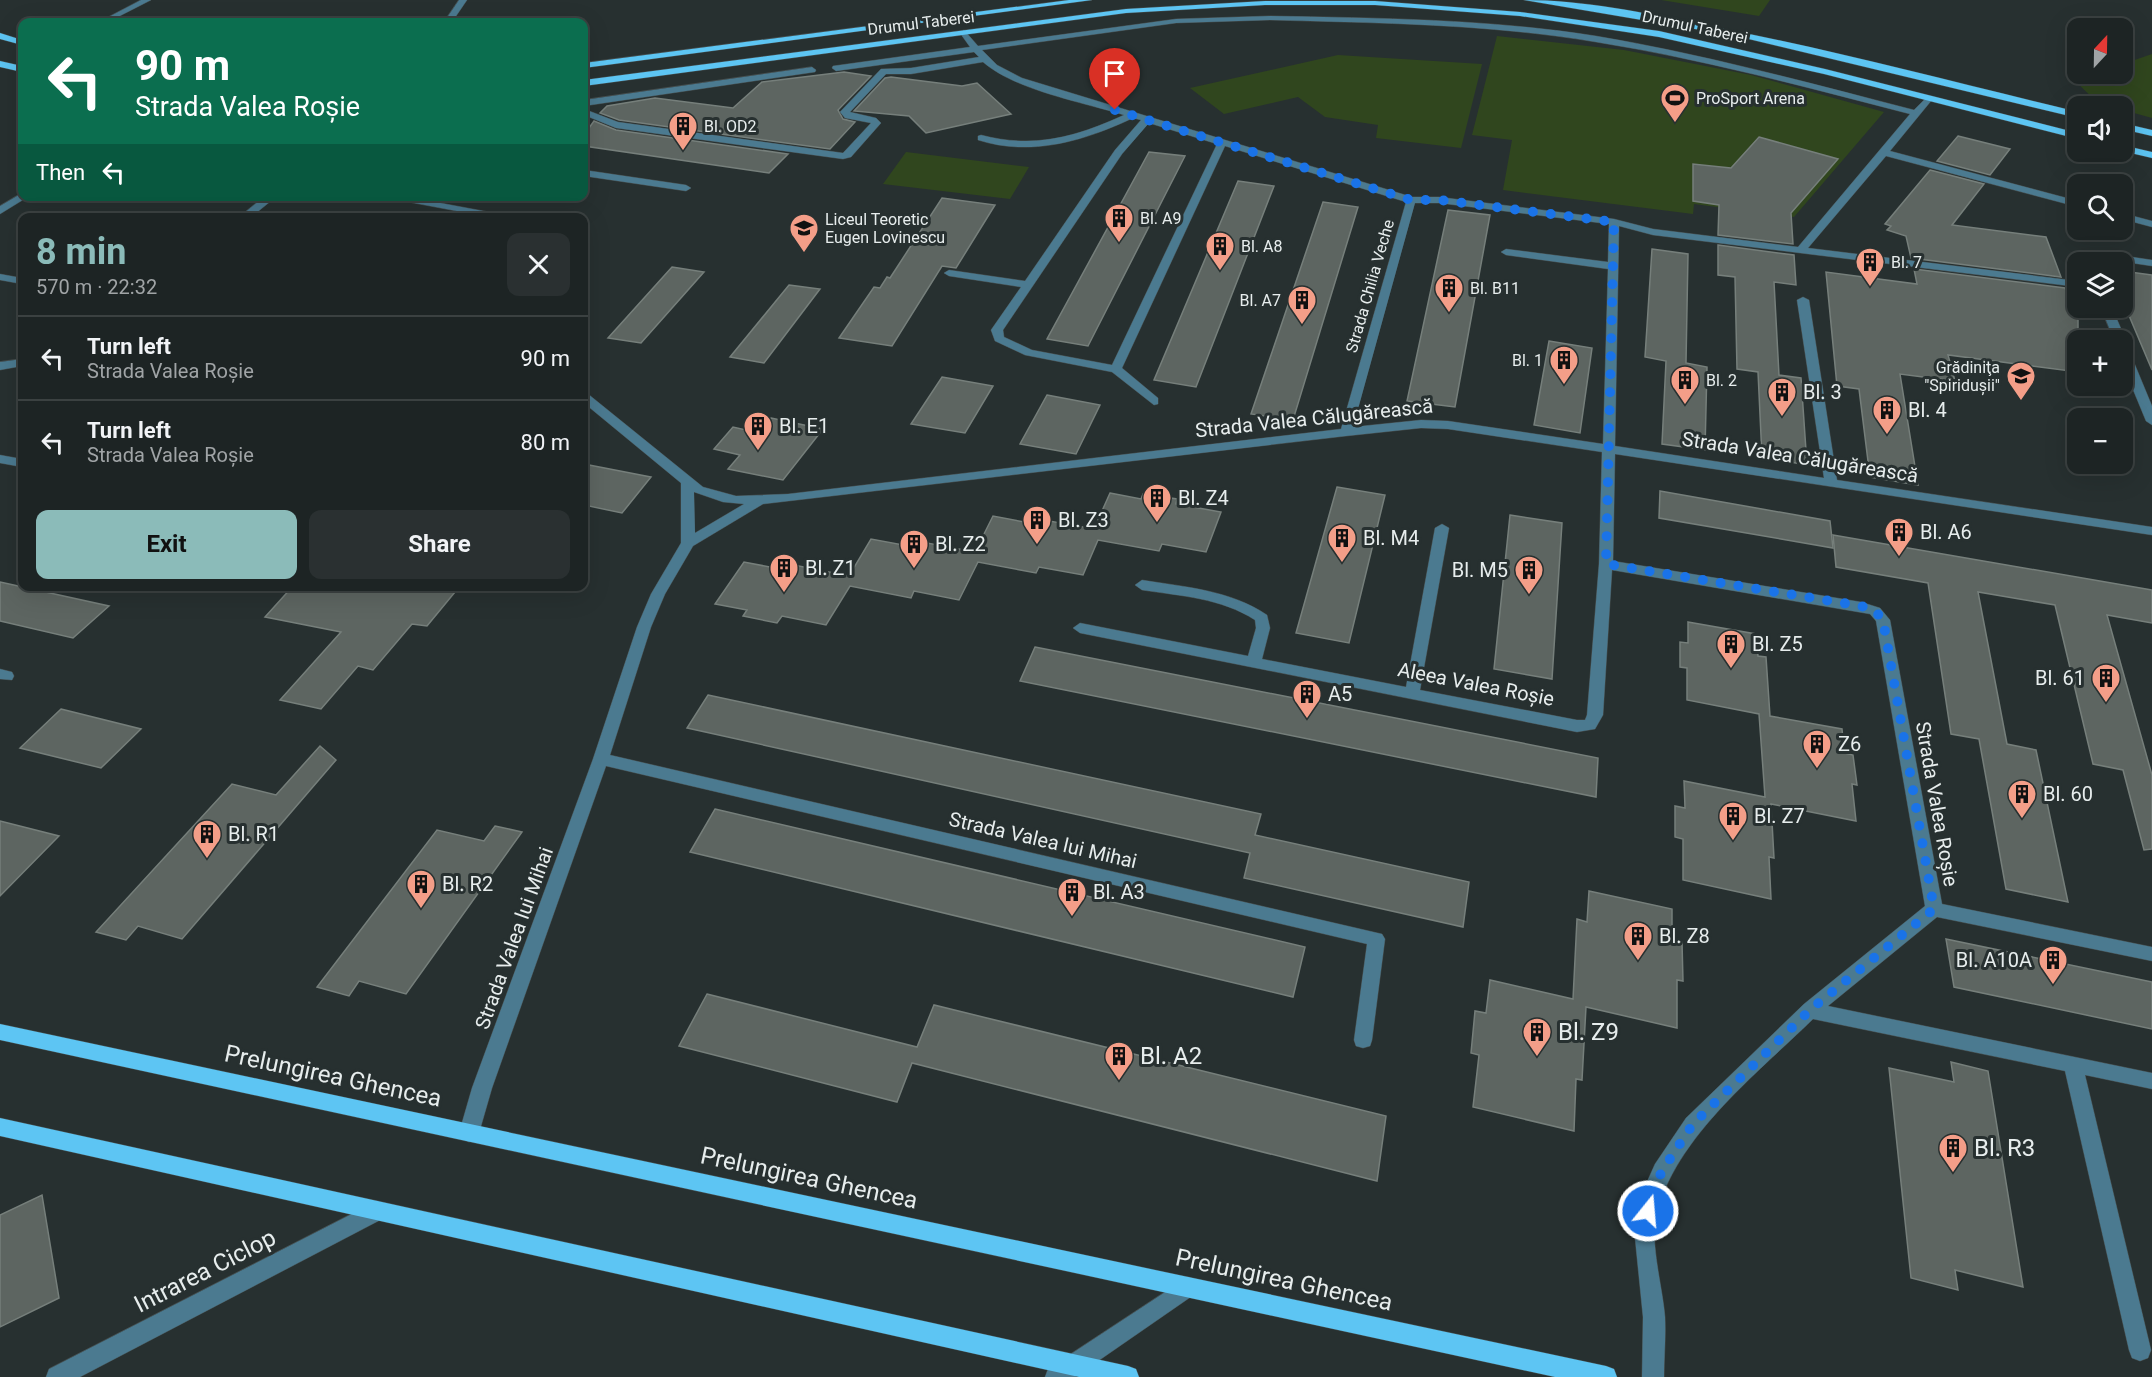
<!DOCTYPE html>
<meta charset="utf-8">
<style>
body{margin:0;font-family:Roboto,sans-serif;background:#2a3031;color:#f1f3f6;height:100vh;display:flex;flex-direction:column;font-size:22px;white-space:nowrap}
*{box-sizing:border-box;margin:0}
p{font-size:20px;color:#a0a4a6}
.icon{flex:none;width:33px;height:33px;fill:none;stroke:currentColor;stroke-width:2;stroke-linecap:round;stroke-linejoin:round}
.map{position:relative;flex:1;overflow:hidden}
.side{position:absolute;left:18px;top:213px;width:570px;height:378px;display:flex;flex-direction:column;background:#1d2424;border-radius:12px;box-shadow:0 6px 24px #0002,0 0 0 2px #3b4141}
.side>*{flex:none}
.hud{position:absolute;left:18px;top:18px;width:570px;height:183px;border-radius:12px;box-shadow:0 6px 24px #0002,0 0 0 2px #3b4141;background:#0b6e4f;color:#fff;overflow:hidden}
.needle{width:39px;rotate:22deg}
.controls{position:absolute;left:2067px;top:18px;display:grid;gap:12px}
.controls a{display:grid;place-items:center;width:66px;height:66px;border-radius:12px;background:#1d2424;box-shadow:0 6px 24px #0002,0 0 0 2px #3b4141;font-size:30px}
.pin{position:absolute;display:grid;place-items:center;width:51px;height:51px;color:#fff;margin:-62px -26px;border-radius:50% 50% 50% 0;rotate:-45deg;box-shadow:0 0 6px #0007}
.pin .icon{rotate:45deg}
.me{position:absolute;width:66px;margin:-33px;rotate:17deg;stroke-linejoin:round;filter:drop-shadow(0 0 4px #0008)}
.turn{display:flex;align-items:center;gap:21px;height:126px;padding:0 18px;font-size:27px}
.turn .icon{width:78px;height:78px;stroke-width:2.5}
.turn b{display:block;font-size:42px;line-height:51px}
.then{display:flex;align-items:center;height:57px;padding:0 18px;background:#0003;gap:12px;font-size:22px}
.round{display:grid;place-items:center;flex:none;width:63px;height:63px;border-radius:12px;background:#2a3031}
.headline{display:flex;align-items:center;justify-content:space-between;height:102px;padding:0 18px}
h1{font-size:36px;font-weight:700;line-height:45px;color:#8bbbb9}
.button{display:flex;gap:12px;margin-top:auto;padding:12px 18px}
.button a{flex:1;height:69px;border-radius:12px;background:#8bbbb9;color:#111;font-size:24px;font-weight:700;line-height:69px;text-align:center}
.button a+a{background:#2a3031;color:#f1f3f6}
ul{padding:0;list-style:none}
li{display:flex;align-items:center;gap:18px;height:84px;padding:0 18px;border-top:2px solid #3b4141}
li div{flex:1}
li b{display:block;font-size:22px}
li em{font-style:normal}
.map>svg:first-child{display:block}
.green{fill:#30461e}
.building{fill:#5d6561;stroke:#767f7b;stroke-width:1.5}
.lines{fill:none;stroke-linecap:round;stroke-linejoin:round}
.minor-casing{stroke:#464e4e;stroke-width:1}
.major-casing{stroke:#464e4e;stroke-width:1}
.minor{fill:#4b7a90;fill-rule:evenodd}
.major{fill:#5dc5f3;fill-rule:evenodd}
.route{stroke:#1a73e8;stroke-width:10;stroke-dasharray:0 18}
.labels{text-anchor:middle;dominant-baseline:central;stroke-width:6;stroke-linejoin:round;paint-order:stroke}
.far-street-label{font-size:16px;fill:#e7eded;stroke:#273030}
.far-poi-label{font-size:16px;fill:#e7eded;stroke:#273030;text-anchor:start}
.poi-label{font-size:20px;fill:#e7eded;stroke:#273030;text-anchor:start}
.street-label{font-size:20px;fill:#e7eded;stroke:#273030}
.near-poi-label{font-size:24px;fill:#e7eded;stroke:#273030;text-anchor:start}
.near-street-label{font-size:24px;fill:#e7eded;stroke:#273030}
</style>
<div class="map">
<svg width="2152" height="1377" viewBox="0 0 2152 1377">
<rect width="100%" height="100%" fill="#273030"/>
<g class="green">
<polygon points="1661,0 1770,0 1759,16"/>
<polygon points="1497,36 1624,50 1751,75 1884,112 1794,217 1694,204 1693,214 1503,190 1512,140 1472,135"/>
<polygon points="2152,54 2152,118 2123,110 2122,106 2098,103 2073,79 2091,74 2122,74 2123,64"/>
<polygon points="1338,55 1482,64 1461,148 1376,138 1378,125 1325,117 1298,97 1224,114 1190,88"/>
<polygon points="906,152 1029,167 1010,199 883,184"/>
</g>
<g class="building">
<polygon points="844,72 871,76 838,110 843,119 855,122 830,149 619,120 600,113 607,106 655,98 733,108 762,82"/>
<polygon points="891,77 962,86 977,83 1011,114 926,133 909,116 854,111 885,78"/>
<polygon points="594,121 616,130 788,154 769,173 584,146 584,135"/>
<polygon points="1958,136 2010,149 1990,175 1937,161"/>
<polygon points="1759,137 1838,159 1791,213 1793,244 1718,235 1719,205 1693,201 1693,164 1731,168"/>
<polygon points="1149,152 1185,156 1088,346 1047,339"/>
<polygon points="1930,170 1984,184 1952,225 2046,237 2061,277 1911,258 1906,236 1887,230 1891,226 1885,224"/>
<polygon points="1238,181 1274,186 1196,387 1154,380"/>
<polygon points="942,198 995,205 956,268 942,266 892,346 839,338 874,287 880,288 887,277 890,278"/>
<polygon points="1323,202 1358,207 1293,420 1251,414"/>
<polygon points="1448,210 1490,215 1455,407 1407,401"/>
<polygon points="1718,245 1794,255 1796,285 1774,282 1779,375 1801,378 1807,465 1762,457 1758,372 1737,369 1735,277 1718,275"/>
<polygon points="1652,249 1688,254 1686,363 1707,367 1705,450 1662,444 1666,361 1645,357"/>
<polygon points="672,267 704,272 641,343 608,338"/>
<polygon points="1914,269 2065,288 2074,312 2078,313 2078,372 1948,355 1955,381 1900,374 1918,485 1870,477 1859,389 1837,386 1826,272 1917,284"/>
<polygon points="2122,271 2152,275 2152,370 2122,299"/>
<polygon points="789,285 820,289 764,363 730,357"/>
<polygon points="1549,341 1592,348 1580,433 1534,425"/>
<polygon points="942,377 993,386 965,433 911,424"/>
<polygon points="1047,395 1100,405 1076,454 1020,444"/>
<polygon points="771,418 823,429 783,480 728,469 740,455 714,449 733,427 759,433"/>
<polygon points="584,464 651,477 622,513 584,505"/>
<polygon points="1337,487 1385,495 1349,643 1296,633"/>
<polygon points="1660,491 1830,521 1833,548 1659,518"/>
<polygon points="1110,493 1141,499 1143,494 1177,499 1176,504 1221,512 1206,552 1162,544 1159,551 1098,540 1083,575 1039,567 1036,573 978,562 959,600 914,591 911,598 850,586 826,625 782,616 777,623 743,616 747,610 715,604 744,562 775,568 779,562 849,576 871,539 903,545 906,539 975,552 993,516 1024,522 1027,517 1094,529"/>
<polygon points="1510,515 1562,523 1552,679 1494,669"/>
<polygon points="1833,535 2152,590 2152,623 2107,615 2152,775 2152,849 2144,850 2123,770 2093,764 2055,605 1978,592 2007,744 2036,750 2068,902 2006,889 1979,739 1951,734 1928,583 1836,567"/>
<polygon points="0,582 109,606 73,638 0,621"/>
<polygon points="293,586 460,586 427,626 412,624 373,670 358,666 321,709 280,700 341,632 265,617"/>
<polygon points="1688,622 1756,634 1758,656 1766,657 1770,716 1842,729 1844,753 1853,755 1857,785 1852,784 1856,821 1771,804 1774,858 1769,857 1771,899 1683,880 1683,839 1675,837 1675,806 1685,808 1684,781 1765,797 1759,714 1687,700 1687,668 1680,667 1680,642 1688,643"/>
<polygon points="1035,647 1598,758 1596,797 1020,681"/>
<polygon points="708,695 1261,814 1255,835 1469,882 1463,927 1244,878 1250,853 687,728"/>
<polygon points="61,709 141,729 101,768 20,748"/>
<polygon points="320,746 336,760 182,939 138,926 126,940 96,932 232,784 276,795"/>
<polygon points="715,809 1305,947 1293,997 690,852"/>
<polygon points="0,821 59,836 0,896"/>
<polygon points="495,826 522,832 406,994 359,981 349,996 317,987 437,830 484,841"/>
<polygon points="1589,891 1672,909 1672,939 1682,942 1683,981 1677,980 1677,1028 1586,1007 1582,1080 1576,1079 1574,1131 1473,1107 1479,1055 1471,1053 1475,1011 1486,1013 1490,980 1573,999 1577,919 1587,922"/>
<polygon points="1946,939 2152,982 2152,1029 1954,987"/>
<polygon points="707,994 917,1047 934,1005 1386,1116 1377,1181 912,1063 897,1102 679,1046"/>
<polygon points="1951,1062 1988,1071 2023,1287 1955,1270 1958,1290 1911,1278 1889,1068 1954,1082"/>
<polygon points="42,1195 59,1298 0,1327 0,1215"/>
</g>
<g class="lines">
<g class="minor-casing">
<g id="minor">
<polygon points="141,0 151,0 108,22 99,22"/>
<polygon points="459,0 467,0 452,22 444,22"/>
<path d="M1270,16C1379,18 1488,19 1596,36C1703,54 1809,83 1914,110L1928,96L1931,97V101L1890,151L2078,201V207L1886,156L1808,248L2078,281V287L1653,235L1619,226L1615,446L1824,478L1797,300L1803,297L1809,300L1837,480L2152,527V535L1615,454L1613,561L1861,602L1880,608L1890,620L1942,904L2152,947V961L1937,917L1828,1006L2152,1073V1089L2085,1075L2151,1350L2148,1358L2140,1361L2132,1358L2129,1350L2065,1071L1813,1019C1758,1073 1665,1145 1655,1226C1652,1250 1663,1291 1665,1317C1666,1337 1664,1357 1664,1377H1642L1643,1317L1634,1228L1642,1193L1655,1164L1686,1118L1804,1004L1925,906L1876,621L1870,614L1612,570L1603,715L1595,729L1577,732L1080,633L1073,628L1080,623L1248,656L1256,628L1255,620C1221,598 1181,596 1142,590L1135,585L1142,580C1185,587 1230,590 1267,615L1270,628L1262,659L1406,687L1435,528L1442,524L1449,528L1420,690L1577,720H1585L1587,715L1599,564L1602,452L1448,429L1421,428L1346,436L763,504L693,546L665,594L651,627L610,755L1382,934L1385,939L1372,1040L1370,1046L1363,1048L1356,1046L1354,1040L1367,944L606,766L492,1088L479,1133L476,1139L469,1142L462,1139L459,1133L472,1088L593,759L637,627L651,594L681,543V483L584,403V394H588L703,487L736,496L788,494L1341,429L1406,202L1225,146L1122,368L1158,398V404L1154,405L1112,372L1025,355L995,341L991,330L1021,287L949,276L944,273L949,270L1025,281L1115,150L1141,120L1133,118C1084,141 1031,157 978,140V136L981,135C1034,149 1076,137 1124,115C1082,102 1015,90 983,62L911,74H886L850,112L876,118L881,123L851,157L843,159L616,128L584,115V109L618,122L843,153L871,123L845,118L840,112L881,69L911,68L979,57L974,52L836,71L832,68L833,66L970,47L960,33L964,30L978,46L1176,19ZM1270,20C1379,23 1488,24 1596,42C1702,59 1806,87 1910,114L1798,247L1653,229L1614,219L1439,197H1412L1022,78L997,65L982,50L1176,23ZM1149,123L1217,144L1112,365L1032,350L1004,337L1003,330L1122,154ZM1415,203H1439L1609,224L1608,262L1506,249L1501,252L1506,255L1608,269L1603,444L1448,421L1421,420L1353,427ZM694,492L723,502L744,504L695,533Z"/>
<polygon points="812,67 816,70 815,72 584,106 584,100"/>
<polygon points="584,170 686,185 691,188 686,191 584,176"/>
<polygon points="22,193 26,198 0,214 0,206"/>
<polygon points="265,196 277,196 250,218 238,218"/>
<polygon points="377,196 403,196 521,218 494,218"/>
<polygon points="2122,213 2152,221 2152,227 2122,219"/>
<polygon points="2098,252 2152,260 2152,266 2098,258 2094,259 2093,262 2083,262 2085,255"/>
<polygon points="0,274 22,278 22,284 0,280"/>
<polygon points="2101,308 2112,308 2126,340 2124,342 2114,340"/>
<polygon points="2122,345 2128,348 2152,406 2152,425 2146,421 2122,363"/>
<polygon points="22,359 22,366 0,370 0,362"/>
<polygon points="0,455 22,459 22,467 0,463"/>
<polygon points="0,669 12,672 14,676 12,680 0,679"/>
<polygon points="377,1201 384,1204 387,1211 384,1218 80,1377 46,1377 49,1369"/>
<polygon points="1188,1277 1195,1280 1199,1287 1195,1294 1075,1377 1045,1377 1048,1369"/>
</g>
</g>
<g class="major-casing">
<g id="major">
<polygon points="1069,0 1092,0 584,68 584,63"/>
<path d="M1524,0C1584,0 1645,13 1704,25C1830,49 1953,82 2078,112V118L1736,36Z"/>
<polygon points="1265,1 1375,1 1520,12 1659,31 1825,69 2078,133 2078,139 1824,74 1659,37 1520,16 1375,5 1265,5 1126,13 584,86 584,80 1126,9"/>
<polygon points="0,33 22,40 22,45 0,39"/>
<polygon points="0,61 22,66 22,72 0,67"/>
<polygon points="2122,123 2152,130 2152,136 2122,129"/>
<polygon points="2122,145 2152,152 2152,158 2122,151"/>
<polygon points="0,1024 1606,1366 1614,1369 1617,1377 1555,1377 0,1040"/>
<polygon points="0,1118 1128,1366 1136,1369 1139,1377 1079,1377 0,1136"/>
</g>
</g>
<use href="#minor" class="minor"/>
<use href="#major" class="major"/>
</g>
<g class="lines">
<polyline class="route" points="1115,110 1411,200 1439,200 1614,222 1606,564 1861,606 1875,611 1883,620 1934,909 1810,1010 1693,1124 1662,1171 1652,1193 1648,1211"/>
</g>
<defs>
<g id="stadium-pin" transform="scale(1.5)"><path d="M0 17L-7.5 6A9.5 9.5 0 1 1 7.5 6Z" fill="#f49e88" stroke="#273030"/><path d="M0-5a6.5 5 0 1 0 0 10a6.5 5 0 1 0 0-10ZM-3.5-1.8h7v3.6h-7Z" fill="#111"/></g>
<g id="building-pin" transform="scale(1.5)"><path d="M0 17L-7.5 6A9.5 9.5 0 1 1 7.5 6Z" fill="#f49e88" stroke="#273030"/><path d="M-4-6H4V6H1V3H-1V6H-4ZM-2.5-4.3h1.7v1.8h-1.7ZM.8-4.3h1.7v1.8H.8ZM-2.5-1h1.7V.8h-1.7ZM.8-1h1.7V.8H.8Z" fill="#111"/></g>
<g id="school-pin" transform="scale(1.5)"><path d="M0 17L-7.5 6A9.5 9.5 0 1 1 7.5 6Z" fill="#f49e88" stroke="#273030"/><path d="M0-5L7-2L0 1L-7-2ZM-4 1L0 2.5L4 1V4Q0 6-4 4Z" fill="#111"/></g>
</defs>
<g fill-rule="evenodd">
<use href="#stadium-pin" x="1675" y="98"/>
<use href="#building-pin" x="683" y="126"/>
<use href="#building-pin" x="1119" y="218"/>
<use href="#school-pin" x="804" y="228"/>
<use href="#building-pin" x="1220" y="246"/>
<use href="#building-pin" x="1870" y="262"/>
<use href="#building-pin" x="1449" y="288"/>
<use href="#building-pin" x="1302" y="300"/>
<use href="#building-pin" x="1564" y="360"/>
<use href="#school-pin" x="2021" y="376"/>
<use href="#building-pin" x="1685" y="380"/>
<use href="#building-pin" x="1782" y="392"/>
<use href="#building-pin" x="1887" y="410"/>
<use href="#building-pin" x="758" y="426"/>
<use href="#building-pin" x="1157" y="498"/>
<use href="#building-pin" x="1037" y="520"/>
<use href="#building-pin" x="1899" y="532"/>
<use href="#building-pin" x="1342" y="538"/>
<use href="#building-pin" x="914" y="544"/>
<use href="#building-pin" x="784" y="568"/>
<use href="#building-pin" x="1529" y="570"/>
<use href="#building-pin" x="1731" y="644"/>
<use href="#building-pin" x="2106" y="678"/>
<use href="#building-pin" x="1307" y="694"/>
<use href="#building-pin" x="1817" y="744"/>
<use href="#building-pin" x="2022" y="794"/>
<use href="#building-pin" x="1733" y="816"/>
<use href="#building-pin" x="207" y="834"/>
<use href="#building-pin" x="421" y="884"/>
<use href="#building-pin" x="1072" y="892"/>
<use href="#building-pin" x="1638" y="936"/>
<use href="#building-pin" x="2053" y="960"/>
<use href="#building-pin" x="1537" y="1032"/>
<use href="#building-pin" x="1119" y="1056"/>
<use href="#building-pin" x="1953" y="1148"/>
</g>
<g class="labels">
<g class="far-street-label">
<text transform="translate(921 23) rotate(-7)">Drumul Taberei</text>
<text transform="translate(1695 27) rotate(12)">Drumul Taberei</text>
<text transform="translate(1370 286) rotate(-74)">Strada Chilia Veche</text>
</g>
<g class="far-poi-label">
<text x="1696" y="98">ProSport Arena</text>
<text x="704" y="126">Bl. OD2</text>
<text x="1140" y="218">Bl. A9</text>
<text x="825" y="219">Liceul Teoretic<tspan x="825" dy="18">Eugen Lovinescu</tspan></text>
<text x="1241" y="246">Bl. A8</text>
<text x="1891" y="262">Bl. 7</text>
<text x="1470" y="288">Bl. B11</text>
<text x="1281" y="300" text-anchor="end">Bl. A7</text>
<text x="1543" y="360" text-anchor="end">Bl. 1</text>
<text x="2000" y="367" text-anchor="end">Grădiniţa<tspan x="2000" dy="18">"Spiridușii"</tspan></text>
<text x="1706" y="380">Bl. 2</text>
</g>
<g class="poi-label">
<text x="1803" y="392">Bl. 3</text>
<text x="1908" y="410">Bl. 4</text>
<text x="779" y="426">Bl. E1</text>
<text x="1178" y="498">Bl. Z4</text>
<text x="1058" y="520">Bl. Z3</text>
<text x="1920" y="532">Bl. A6</text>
<text x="1363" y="538">Bl. M4</text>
<text x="935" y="544">Bl. Z2</text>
<text x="805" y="568">Bl. Z1</text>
<text x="1508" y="570" text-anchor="end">Bl. M5</text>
<text x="1752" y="644">Bl. Z5</text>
<text x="2085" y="678" text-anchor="end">Bl. 61</text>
<text x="1328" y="694">A5</text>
<text x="1838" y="744">Z6</text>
<text x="2043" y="794">Bl. 60</text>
<text x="1754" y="816">Bl. Z7</text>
<text x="228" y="834">Bl. R1</text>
<text x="442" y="884">Bl. R2</text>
<text x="1093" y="892">Bl. A3</text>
<text x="1659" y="936">Bl. Z8</text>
<text x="2032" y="960" text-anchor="end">Bl. A10A</text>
</g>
<g class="street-label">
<text transform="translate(1314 418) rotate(-6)">Strada Valea Călugărească</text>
<text transform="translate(1800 457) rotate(9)">Strada Valea Călugărească</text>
<text transform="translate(1476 684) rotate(11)">Aleea Valea Roșie</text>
<text transform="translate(1937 804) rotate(80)">Strada Valea Roșie</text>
<text transform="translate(1043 840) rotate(13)">Strada Valea lui Mihai</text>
<text transform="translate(514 938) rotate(-70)">Strada Valea lui Mihai</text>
</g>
<g class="near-poi-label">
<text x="1558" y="1032">Bl. Z9</text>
<text x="1140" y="1056">Bl. A2</text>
<text x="1974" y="1148">Bl. R3</text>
</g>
<g class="near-street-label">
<text transform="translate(333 1076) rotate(12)">Prelungirea Ghencea</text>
<text transform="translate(809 1178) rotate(12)">Prelungirea Ghencea</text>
<text transform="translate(205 1271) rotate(-27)">Intrarea Ciclop</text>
<text transform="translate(1284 1280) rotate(12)">Prelungirea Ghencea</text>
</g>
</g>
</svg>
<div class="controls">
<a><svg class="needle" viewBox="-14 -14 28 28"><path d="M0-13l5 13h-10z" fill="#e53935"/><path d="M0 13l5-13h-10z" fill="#a0a4a6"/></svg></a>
<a><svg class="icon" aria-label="sound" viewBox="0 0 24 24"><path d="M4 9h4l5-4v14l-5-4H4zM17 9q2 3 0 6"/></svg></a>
<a><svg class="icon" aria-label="search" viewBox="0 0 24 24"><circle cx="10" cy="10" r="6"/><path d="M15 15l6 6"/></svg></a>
<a><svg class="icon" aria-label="layers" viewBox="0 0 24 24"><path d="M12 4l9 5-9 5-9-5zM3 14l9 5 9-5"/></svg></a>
<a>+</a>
<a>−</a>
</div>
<div class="pin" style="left:1115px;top:110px;background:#d93025"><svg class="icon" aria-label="arrive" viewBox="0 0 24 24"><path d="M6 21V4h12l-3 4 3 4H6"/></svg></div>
<svg class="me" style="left:1648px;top:1211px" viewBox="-20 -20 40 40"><circle r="17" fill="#1a73e8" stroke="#fff" stroke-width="3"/><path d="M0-11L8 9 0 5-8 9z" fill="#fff"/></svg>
<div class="hud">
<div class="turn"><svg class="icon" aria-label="left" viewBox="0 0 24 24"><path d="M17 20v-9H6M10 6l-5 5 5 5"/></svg><div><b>90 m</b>Strada Valea Roșie</div></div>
<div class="then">Then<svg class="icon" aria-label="left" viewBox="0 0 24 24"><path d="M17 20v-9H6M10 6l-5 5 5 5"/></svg></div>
</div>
<section class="side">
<div class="headline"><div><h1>8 min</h1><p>570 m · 22:32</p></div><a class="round"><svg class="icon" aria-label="close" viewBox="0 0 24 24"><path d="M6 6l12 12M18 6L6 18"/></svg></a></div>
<ul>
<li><svg class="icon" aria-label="left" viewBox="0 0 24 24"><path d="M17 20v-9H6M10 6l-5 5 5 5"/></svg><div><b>Turn left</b><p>Strada Valea Roșie</p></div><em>90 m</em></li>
<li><svg class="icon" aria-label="left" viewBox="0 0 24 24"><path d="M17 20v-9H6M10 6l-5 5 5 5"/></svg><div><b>Turn left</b><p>Strada Valea Roșie</p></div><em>80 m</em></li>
</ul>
<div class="button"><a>Exit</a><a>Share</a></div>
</section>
</div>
